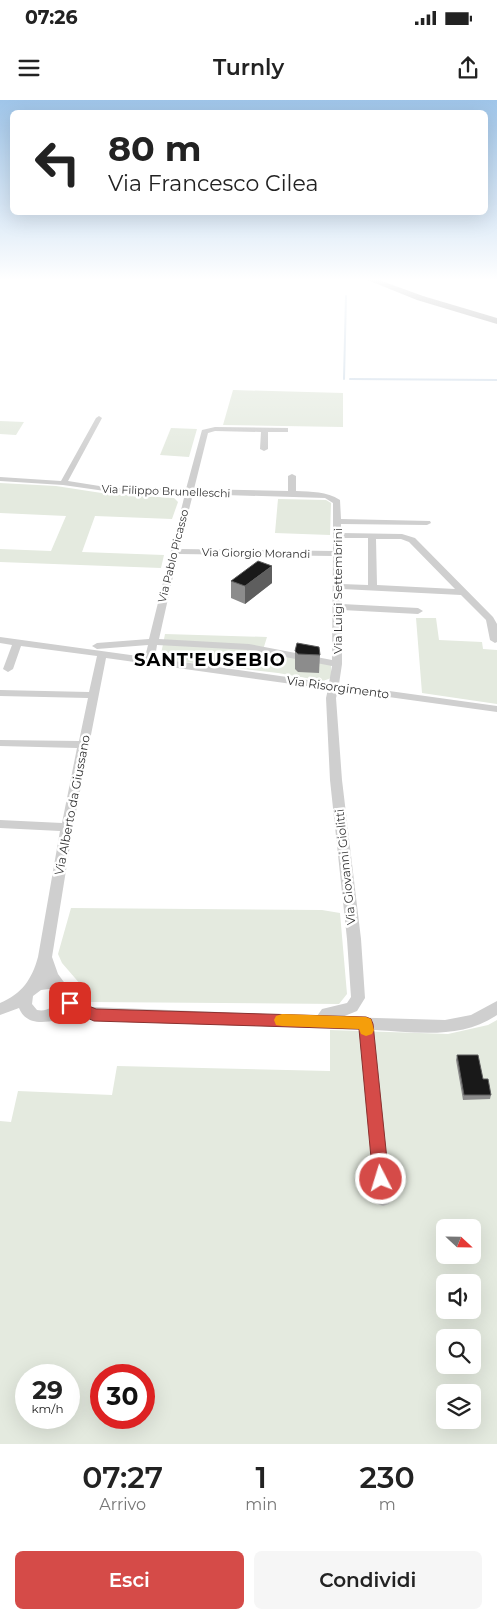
<!DOCTYPE html>
<html lang="it">
<style>
body{margin:0;font-family:Montserrat,sans-serif;background:#f6f6f6;color:#222;height:100vh;display:flex;flex-direction:column;font-size:19px;white-space:nowrap}
*{box-sizing:border-box;margin:0}
p{font-size:16px;color:#767676}
.icon{flex:none;width:28px;height:28px;fill:none;stroke:currentColor;stroke-width:2;stroke-linecap:round;stroke-linejoin:round}
.map{position:relative;height:1344px;overflow:hidden}
.side{display:flex;flex-direction:column;background:#fff;flex:1}
.side>*{flex:none}
.guide{position:absolute;left:10px;top:10px;width:478px;height:105px;border-radius:8px;box-shadow:0 5px 20px #0002;background:#fff;color:#222;overflow:hidden}
.needle{width:32px;rotate:112deg}
.fabs{position:absolute;left:436px;top:1119px;display:grid;gap:10px}
.fabs a{display:grid;place-items:center;width:45px;height:45px;border-radius:8px;background:#fff;box-shadow:0 5px 20px #0002;font-size:25px}
.speed{position:absolute;left:15px;top:1264px;display:flex;gap:10px;font-size:25px;font-weight:700;text-align:center}
.speed>*{display:grid;place-content:center;width:65px;height:65px;border-radius:50%;background:#fff;box-shadow:0 5px 20px #0002;line-height:1}
.speed small{font-size:12px;font-weight:400}
.speed .limit{border:8px solid #d22;background:#fff;color:#111}
.pin{position:absolute;display:grid;place-items:center;width:42px;height:42px;color:#fff;margin:-21px;border-radius:10px;box-shadow:0 2px 8px #0006}
.me{position:absolute;width:55px;margin:-28px;rotate:355deg;stroke-linejoin:round;filter:drop-shadow(0 0 4px #0008)}
.turn{display:flex;align-items:center;gap:18px;height:105px;padding:0 15px;font-size:22px}
.turn .icon{width:65px;height:65px;stroke-width:2.5}
.turn b{display:block;font-size:35px;line-height:42px}
.eta{display:flex;justify-content:space-evenly;align-items:center;height:85px;text-align:center}
.eta b{font-size:30px;font-weight:600;line-height:35px}
.cta{display:flex;gap:10px;margin-top:auto;padding:10px 15px}
.cta a{flex:1;height:58px;border-radius:8px;background:#d54b48;color:#fff;font-size:20px;font-weight:600;line-height:58px;text-align:center}
.cta a+a{background:#f6f6f6;color:#222}
.status{display:flex;justify-content:space-between;align-items:center;height:35px;padding:0 25px;background:#fff;direction:ltr}
.status svg{height:14px;fill:currentColor}
header{display:flex;justify-content:space-between;align-items:center;height:65px;padding:0 15px;background:#fff;font-size:22px;font-weight:600}
.map>svg:first-child{display:block}
.green{fill:#e4eadf;fill-rule:evenodd}
.lines{fill:none;stroke-linecap:round;stroke-linejoin:round}
.stream{stroke:#d1deea;stroke-width:2}
.minor{fill:#cfcfcf;fill-rule:evenodd}
.highway{fill:#999;fill-rule:evenodd}
.wall{fill:#8c8c8c}
.shaded-wall{fill:#5e5e5e}
.building{fill:#191919;stroke:#5e5e5e}
.route{fill:#d54b48;stroke:#8a312f}
.slow{fill:#f59e0b}
.labels{text-anchor:middle;dominant-baseline:central;stroke-width:5;stroke-linejoin:round;paint-order:stroke}
.far-street-label{font-size:11px;fill:#323232;stroke:#fff}
.street-label{font-size:12px;fill:#323232;stroke:#fff}
.district-label{font-size:18px;font-weight:bold;letter-spacing:1px;fill:#000;stroke:#fff}
</style>
<div class="status"><b>07:26</b><svg viewBox="0 0 49 12"><path d="M0 12V9h3v3zM5 12V6h3v6zM10 12V3h3v9zM15 12V0h3v12zM26 1h20v11H26zM47 4h2v5h-2z"/></svg></div>
<header><svg class="icon" aria-label="menu" viewBox="0 0 24 24"><path d="M4 6h16M4 12h16M4 18h16"/></svg>Turnly<svg class="icon" aria-label="share" viewBox="0 0 24 24"><path d="M12 15V3M7 8l5-5 5 5M5 13v7h14v-7"/></svg></header>
<div class="map">
<svg width="497" height="1344" viewBox="0 0 497 1344">
<rect width="100%" height="100%" fill="#fff"/>
<g class="green">
<polygon points="233,290 343,293 343,327 223,325"/>
<polygon points="0,321 24,322 16,335 0,334"/>
<polygon points="171,328 197,329 189,357 160,355"/>
<polygon points="0,383 56,386 108,394 174,398 178,402 172,419 95,416 82,452 164,455 161,468 0,462 0,449 51,451 66,416 0,413"/>
<polygon points="278,399 326,400 331,403 330,435 275,433"/>
<polygon points="416,518 436,518 439,540 482,542 483,549 497,550 497,604 422,593"/>
<polygon points="165,534 267,537 263,550 331,565 331,578 323,581 278,573 160,559"/>
<polygon points="71,808 322,810 340,813 347,894 339,904 90,902 81,885 62,863 58,854"/>
<path d="M497,920V1344H0V1021L11,1022L18,991L112,995L117,966L330,971V930L448,934L488,925ZM445,1128H472V1155H445ZM445,1182H472V1210H445ZM445,1238H472V1265H445ZM26,1275H69V1318H26ZM101,1275H144V1318H101ZM445,1292H472V1320H445Z"/>
</g>
<g class="lines">
<g class="stream">
<polyline points="344,279 346,196"/>
<polyline points="350,279 497,280"/>
</g>
<path class="minor" d="M99,316L102,318L68,381L112,388L186,389L202,330L215,327L288,328V332H268V349L264,351L260,349L261,332L215,331L208,333L194,389L288,391V376L292,374L296,376V391C312,392 326,391 340,400L341,419L430,421L431,423L427,425L341,424V433L402,434L415,438L493,517L497,524V542L495,543L490,540L486,520L461,495L342,489V504L418,508L423,511L418,514L342,510V564L339,584L497,606V612L338,590L336,598L342,680L361,839L365,898L357,911L342,917L445,920L471,915L497,901V915C461,940 415,932 374,930L391,1098L389,1104L383,1106L377,1104L375,1098L359,930L71,918C53,920 28,930 19,908L0,915V903C22,894 32,879 38,857L60,731L0,728V720L62,723L77,648L0,646V640L79,641L88,598L0,596V590L89,592L97,556L21,546L13,569L8,572L3,569L12,545L0,543V537L145,557L148,545L97,549L92,546L97,543L149,539L185,394L112,392L63,385L0,381V377L61,381L96,318ZM193,394L325,398L333,403V451L179,449ZM341,438H368V485L341,484ZM376,439H401L409,442L455,489L377,485ZM178,454L333,456L332,560L249,544L159,539ZM157,545L249,550L332,566L329,583L155,558ZM106,558L328,589L326,598L330,680L347,839L351,897L347,903L322,909L317,916L69,906L73,898L69,889L58,874L52,857L73,727ZM49,889C54,890 57,893 59,898C54,907 47,912 37,910L32,904L33,896L41,890Z"/>
<polygon class="highway" points="365,179 376,179 423,196 497,218 497,224 417,200"/>
</g>
<g class="wall">
<polygon points="231,481 272,483 245,504 231,498"/>
<polygon points="295,551 320,555 319,573 298,572 295,569"/>
<polygon points="457,955 483,979 491,995 490,999 463,1000 456,960"/>
</g>
<polygon class="shaded-wall" points="272,466 272,483 245,504 245,486"/>
<g class="building">
<polygon points="258,461 272,466 245,486 231,481"/>
<polygon points="297,543 319,547 320,555 298,554 295,551"/>
<polygon points="457,955 478,955 483,979 488,979 491,995 464,995"/>
</g>
<linearGradient id="sky" x2="0" y2="1"><stop stop-color="#9fc5e9"/><stop offset="0.49" stop-color="#fff"/><stop offset="1" stop-color="#fff" stop-opacity="0"/></linearGradient>
<rect width="497" height="367" fill="url(#sky)"/>
<polygon class="route" points="70,898 96,909 366,917 371,919 373,924 389,1079 387,1085 381,1087 375,1085 373,1079 359,929 94,921 65,908 63,903 65,899"/>
<polygon class="slow" points="282,914 366,917 371,919 374,930 372,934 366,936 361,934 359,929 282,926 276,925 274,920 276,916"/>
<g class="labels">
<g class="far-street-label">
<text transform="translate(166 391) rotate(2)">Via Filippo Brunelleschi</text>
<text transform="translate(256 453) rotate(1)">Via Giorgio Morandi</text>
<text transform="translate(173 456) rotate(-76)">Via Pablo Picasso</text>
</g>
<g class="street-label">
<text transform="translate(337 491) rotate(-90)">Via Luigi Settembrini</text>
<text transform="translate(338 587) rotate(8)">Via Risorgimento</text>
<text transform="translate(72 705) rotate(-79)">Via Alberto da Giussano</text>
<text transform="translate(345 767) rotate(-96)">Via Giovanni Giolitti</text>
</g>
<g class="district-label">
<text x="210" y="560">SANT'EUSEBIO</text>
</g>
</g>
</svg>
<div class="fabs">
<a><svg class="needle" viewBox="-14 -14 28 28"><path d="M0-13l5 13h-10z" fill="#e53935"/><path d="M0 13l5-13h-10z" fill="#767676"/></svg></a>
<a><svg class="icon" aria-label="sound" viewBox="0 0 24 24"><path d="M4 9h4l5-4v14l-5-4H4zM17 9q2 3 0 6"/></svg></a>
<a><svg class="icon" aria-label="search" viewBox="0 0 24 24"><circle cx="10" cy="10" r="6"/><path d="M15 15l6 6"/></svg></a>
<a><svg class="icon" aria-label="layers" viewBox="0 0 24 24"><path d="M12 4l9 5-9 5-9-5zM3 14l9 5 9-5"/></svg></a>
</div>
<div class="speed"><div>29<small>km/h</small></div><div class="limit">30</div></div>
<div class="pin" style="left:70px;top:903px;background:#d93025"><svg class="icon" aria-label="arrive" viewBox="0 0 24 24"><path d="M6 21V4h12l-3 4 3 4H6"/></svg></div>
<svg class="me" style="left:381px;top:1079px" viewBox="-20 -20 40 40"><circle r="17" fill="#d54b48" stroke="#fff" stroke-width="3"/><path d="M0-11L8 9 0 5-8 9z" fill="#fff"/></svg>
<div class="guide">
<div class="turn"><svg class="icon" aria-label="left" viewBox="0 0 24 24"><path d="M17 20v-9H6M10 6l-5 5 5 5"/></svg><div><b>80 m</b>Via Francesco Cilea</div></div>
</div>
</div>
<section class="side">
<div class="eta">
<div><b>07:27</b><p>Arrivo</p></div>
<div><b>1</b><p>min</p></div>
<div><b>230</b><p>m</p></div>
</div>
<div class="cta"><a>Esci</a><a>Condividi</a></div>
</section>
